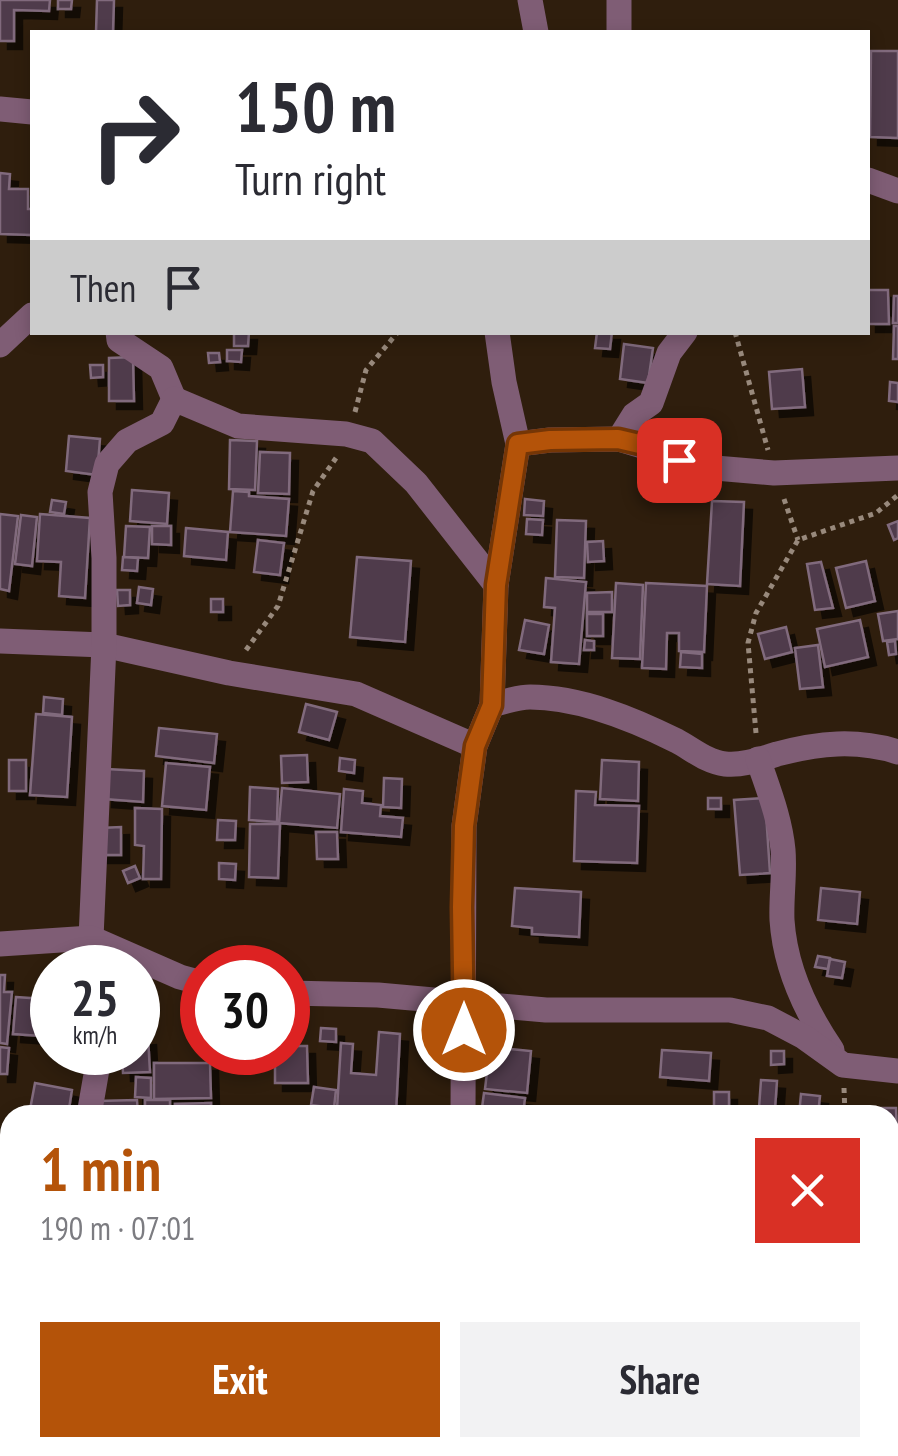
<!DOCTYPE html>
<meta charset="utf-8">
<style>
body{margin:0;font-family:"PT Sans Narrow",sans-serif;background:#f2f2f3;color:#2b2b33;height:100vh;display:flex;flex-direction:column;font-size:38px;white-space:nowrap}
*{box-sizing:border-box;margin:0}
p{font-size:32px;color:#7c7c81}
.icon{flex:none;width:55px;height:55px;fill:none;stroke:currentColor;stroke-width:2;stroke-linecap:round;stroke-linejoin:round}
.map{position:relative;flex:1;overflow:hidden}
.details{position:absolute;left:0px;top:1105px;width:900px;height:352px;display:flex;flex-direction:column;background:#fff;border-radius:30px 30px 0 0;box-shadow:0 5px 15px #0003}
.details>*{flex:none}
.guide{position:absolute;left:30px;top:30px;width:840px;height:305px;border-radius:0px;box-shadow:0 5px 15px #0003;background:#fff;color:#2b2b33;overflow:hidden}
.speed{position:absolute;left:30px;top:945px;display:flex;gap:20px;font-size:50px;font-weight:700;text-align:center}
.speed>*{display:grid;place-content:center;width:130px;height:130px;border-radius:50%;background:#fff;box-shadow:0 5px 15px #0003;line-height:1}
.speed small{font-size:25px;font-weight:400}
.speed .limit{border:15px solid #d22;background:#fff;color:#111}
.pin{position:absolute;display:grid;place-items:center;width:85px;height:85px;color:#fff;margin:-42px;border-radius:20px;box-shadow:0 5px 15px #0006}
.me{position:absolute;width:110px;margin:-55px;rotate:0deg;stroke-linejoin:round;filter:drop-shadow(0 0 8px #0008)}
.turn{display:flex;align-items:center;gap:35px;height:210px;padding:0 40px;font-size:45px}
.turn .icon{width:130px;height:130px;stroke-width:2.5}
.turn b{display:block;font-size:70px;line-height:85px}
.then{display:flex;align-items:center;height:95px;padding:0 40px;background:#0003;gap:20px;font-size:38px}
.round{display:grid;place-items:center;flex:none;width:105px;height:105px;border-radius:0px;background:#f2f2f3}
.headline{display:flex;align-items:center;justify-content:space-between;height:170px;padding:0 40px}
h1{font-size:60px;font-weight:700;line-height:75px;color:#b45309}
.action{display:flex;gap:20px;margin-top:auto;padding:20px 40px}
.action a{flex:1;height:115px;border-radius:0px;background:#b45309;color:#fff;font-size:40px;font-weight:700;line-height:115px;text-align:center}
.action a+a{background:#f2f2f3;color:#2b2b33}
.map>svg:first-child{display:block}
.building{fill:#4f3b4b;stroke:#816b7d;stroke-width:2.5;filter:url(#shadow)}
.lines{fill:none;stroke-linecap:round;stroke-linejoin:round}
.path{stroke:#98897c;stroke-width:5;stroke-dasharray:5 5;stroke-linecap:butt}
.minor{stroke:#7f5d75;stroke-width:25}
.route-casing{stroke:#753606;stroke-width:25}
.route{stroke:#b45309;stroke-width:18}
</style>
<div class="map">
<svg width="898" height="1456" viewBox="0 0 898 1456">
<defs>
<filter id="shadow"><feDropShadow dx="8" dy="8" stdDeviation="0" flood-color="#0009"/></filter>
</defs>
<rect width="100%" height="100%" fill="#2f1e0d"/>
<g class="building">
<polygon points="0,0 50,0 49,11 14,10 14,41 0,41"/>
<polygon points="58,0 72,0 71,9 58,9"/>
<polygon points="97,0 114,0 113,32 96,32"/>
<polygon points="871,51 898,51 898,138 870,137"/>
<polygon points="0,173 10,174 9,189 28,189 28,209 32,209 32,235 0,234"/>
<polygon points="868,290 888,290 889,324 868,324"/>
<polygon points="894,296 898,296 898,323 893,323"/>
<polygon points="894,326 898,326 898,359 893,359"/>
<polygon points="234,332 249,332 248,346 234,346"/>
<polygon points="597,332 612,332 610,349 595,348"/>
<polygon points="624,344 653,348 648,383 620,379"/>
<polygon points="227,350 242,350 241,362 227,361"/>
<polygon points="208,353 219,353 220,362 209,363"/>
<polygon points="133,357 134,401 109,401 109,358"/>
<polygon points="90,365 103,365 103,377 91,378"/>
<polygon points="802,369 805,407 772,409 769,372"/>
<polygon points="890,382 898,383 898,402 889,401"/>
<polygon points="69,436 100,439 97,475 66,471"/>
<polygon points="230,440 257,441 255,490 229,489"/>
<polygon points="260,452 290,453 289,494 258,493"/>
<polygon points="132,490 169,493 167,524 130,521"/>
<polygon points="233,491 249,492 249,496 289,499 286,536 230,532"/>
<polygon points="525,499 544,501 543,516 524,515"/>
<polygon points="52,500 66,502 64,514 50,512"/>
<polygon points="712,501 744,502 740,586 707,584"/>
<polygon points="0,514 18,516 9,591 0,589"/>
<polygon points="40,514 90,518 85,598 59,596 61,562 37,561"/>
<polygon points="21,515 37,517 32,566 15,564"/>
<polygon points="527,519 543,520 542,535 526,534"/>
<polygon points="557,520 586,521 584,578 555,577"/>
<polygon points="898,521 898,538 894,540 888,525"/>
<polygon points="126,526 150,527 148,558 124,557"/>
<polygon points="152,526 171,526 171,545 152,544"/>
<polygon points="186,528 228,532 226,560 184,556"/>
<polygon points="258,540 284,543 280,575 254,572"/>
<polygon points="603,541 604,561 588,562 587,542"/>
<polygon points="123,557 138,558 137,571 122,570"/>
<polygon points="357,557 411,561 405,642 350,637"/>
<polygon points="866,561 875,601 846,608 836,568"/>
<polygon points="821,562 833,608 815,610 807,564"/>
<polygon points="546,578 586,582 579,664 551,662 555,608 544,607"/>
<polygon points="616,583 643,585 640,659 612,658"/>
<polygon points="646,583 707,586 704,652 679,651 679,633 667,633 666,669 642,668"/>
<polygon points="139,587 153,589 151,605 137,603"/>
<polygon points="117,590 130,590 130,605 118,606"/>
<polygon points="612,592 612,612 587,612 587,593"/>
<rect x="211" y="599" width="12" height="13"/>
<polygon points="898,611 898,639 883,641 878,614"/>
<rect x="587" y="614" width="16" height="22"/>
<polygon points="525,620 549,625 544,654 519,650"/>
<polygon points="860,620 868,657 825,667 817,629"/>
<polygon points="786,627 792,652 765,659 758,634"/>
<polygon points="585,640 594,641 594,650 584,650"/>
<polygon points="895,641 896,654 889,655 887,642"/>
<polygon points="818,645 823,687 800,689 795,648"/>
<polygon points="681,652 702,654 702,668 680,667"/>
<polygon points="44,697 63,699 62,715 43,713"/>
<polygon points="306,704 337,712 329,740 299,732"/>
<polygon points="36,714 72,717 67,797 30,795"/>
<polygon points="159,728 217,734 214,763 156,756"/>
<polygon points="307,755 308,782 282,783 281,756"/>
<polygon points="340,758 355,760 354,773 339,771"/>
<rect x="9" y="760" width="17" height="31"/>
<polygon points="602,760 639,762 638,801 600,799"/>
<polygon points="166,763 210,767 206,810 162,806"/>
<polygon points="106,769 144,771 143,802 104,799"/>
<polygon points="384,778 402,779 401,808 383,807"/>
<polygon points="250,787 278,789 277,822 249,820"/>
<polygon points="282,788 340,794 337,828 279,823"/>
<polygon points="344,789 363,791 362,803 381,805 380,816 403,818 401,837 341,832"/>
<polygon points="576,791 596,792 595,805 639,806 637,863 574,861"/>
<rect x="708" y="798" width="13" height="11"/>
<polygon points="765,798 770,873 740,875 734,800"/>
<polygon points="135,808 162,809 161,879 143,879 144,846 135,845"/>
<polygon points="218,820 236,821 235,840 217,840"/>
<polygon points="250,824 280,824 278,878 249,877"/>
<polygon points="121,827 121,855 100,855 100,828"/>
<polygon points="316,832 337,832 338,859 317,859"/>
<polygon points="219,863 236,864 235,880 219,879"/>
<polygon points="135,866 140,878 128,883 123,871"/>
<polygon points="515,888 581,892 579,937 532,934 532,928 512,926"/>
<polygon points="821,888 860,892 857,924 818,920"/>
<polygon points="818,956 830,958 828,969 815,967"/>
<polygon points="830,959 845,962 842,978 827,976"/>
<polygon points="0,975 5,975 4,992 12,992 7,1044 0,1043"/>
<polygon points="16,997 44,999 41,1036 13,1034"/>
<polygon points="138,1000 151,1003 147,1023 138,1021"/>
<polygon points="321,1028 336,1029 336,1042 320,1041"/>
<polygon points="379,1032 400,1034 396,1113 337,1109 341,1043 353,1044 351,1073 376,1075"/>
<polygon points="148,1037 150,1072 123,1073 122,1052 138,1052 138,1038"/>
<polygon points="288,1046 307,1046 308,1083 275,1083 275,1052 288,1052"/>
<polygon points="0,1047 9,1048 7,1074 0,1074"/>
<polygon points="490,1047 531,1051 527,1093 485,1089"/>
<polygon points="662,1050 711,1053 709,1081 660,1077"/>
<polygon points="771,1051 784,1051 784,1064 771,1065"/>
<polygon points="154,1063 210,1063 211,1098 154,1099"/>
<polygon points="136,1077 151,1078 151,1098 135,1097"/>
<polygon points="761,1080 777,1081 775,1109 759,1108"/>
<polygon points="35,1083 72,1090 68,1115 29,1115"/>
<polygon points="314,1087 336,1090 334,1108 311,1105"/>
<polygon points="714,1092 729,1092 729,1109 714,1108"/>
<polygon points="484,1093 525,1098 523,1115 481,1115"/>
<polygon points="801,1094 820,1096 818,1115 799,1115"/>
<polygon points="137,1100 138,1115 98,1115 97,1101"/>
<rect x="145" y="1100" width="25" height="15"/>
<polygon points="211,1103 211,1115 175,1115 175,1104"/>
<polygon points="878,1108 896,1108 897,1140 890,1141 890,1115 878,1115"/>
<polygon points="890,1159 891,1176 898,1176 897,1190 891,1190 890,1204"/>
<polygon points="894,1220 898,1222 898,1238 890,1235"/>
<polygon points="0,1332 10,1332 10,1390 0,1389"/>
<polygon points="891,1372 898,1373 898,1456 887,1456"/>
<polygon points="172,1448 187,1448 186,1456 171,1456"/>
<polygon points="439,1448 460,1448 459,1456 438,1456"/>
<polygon points="464,1448 502,1448 501,1456 463,1456"/>
</g>
<g class="lines">
<g class="path">
<polyline points="735,332 768,450"/>
<polyline points="355,412 366,370 398,332"/>
<polyline points="784,499 798,540"/>
<polyline points="246,650 278,606 313,491 336,458"/>
<polyline points="756,733 748,643 756,613 798,540 876,513 898,495"/>
<polyline points="844,1088 845,1115"/>
</g>
<g class="minor">
<polyline points="530,0 536,32"/>
<polyline points="619,32 619,0"/>
<polyline points="0,109 32,112"/>
<polyline points="868,180 898,191"/>
<polyline points="118,332 119,340 161,368 174,399"/>
<polyline points="0,345 32,315"/>
<polyline points="619,439 634,415 651,403 669,353 685,332"/>
<polyline points="518,444 550,440 619,439 715,468 774,473 898,468"/>
<polyline points="0,641 104,645 229,673 356,694 475,746"/>
<path d="M492,705C504,702 518,697 530,697C580,697 633,719 677,741C692,749 707,762 725,764C742,766 761,759 777,754C819,743 856,739 898,752"/>
<path d="M758,759C768,789 780,818 783,850C785,873 781,897 782,920C785,967 806,1012 832,1050"/>
<polyline points="91,938 104,645 104,558 100,492 107,464 127,441 162,423 174,399 238,426 346,434 372,441 416,483 496,585"/>
<polyline points="0,944 91,938 180,977 202,983"/>
<polyline points="288,993 378,995 546,1010 730,1010 768,1018 804,1037 843,1065 898,1071"/>
<polyline points="89,1115 100,1052"/>
<polyline points="463,1115 464,826 475,746 492,705 496,585 518,444 504,382 497,332"/>
<polyline points="0,1211 10,1212"/>
<polyline points="890,1299 898,1299"/>
<polyline points="57,1456 57,1448"/>
<polyline points="435,1456 435,1448"/>
</g>
</g>
<g class="lines">
<g class="route-casing">
<polyline id="route" points="464,1030 462,907 464,826 475,746 492,705 496,585 518,444 550,440 618,439 648,446 679,460"/>
</g>
<use href="#route" class="route"/>
</g>
</svg>
<div class="speed"><div>25<small>km/h</small></div><div class="limit">30</div></div>
<div class="pin" style="left:679px;top:460px;background:#d93025"><svg class="icon" aria-label="arrive" viewBox="0 0 24 24"><path d="M6 21V4h12l-3 4 3 4H6"/></svg></div>
<svg class="me" style="left:464px;top:1030px" viewBox="-20 -20 40 40"><circle r="17" fill="#b45309" stroke="#fff" stroke-width="3"/><path d="M0-11L8 9 0 5-8 9z" fill="#fff"/></svg>
<div class="guide">
<div class="turn"><svg class="icon" aria-label="right" viewBox="0 0 24 24"><path d="M7 20v-9h11M14 6l5 5-5 5"/></svg><div><b>150 m</b>Turn right</div></div>
<div class="then">Then<svg class="icon" aria-label="arrive" viewBox="0 0 24 24"><path d="M6 21V4h12l-3 4 3 4H6"/></svg></div>
</div>
<section class="details">
<div class="headline"><div><h1>1 min</h1><p>190 m · 07:01</p></div><a class="round" style="background:#d93025;color:#fff"><svg class="icon" aria-label="close" viewBox="0 0 24 24"><path d="M6 6l12 12M18 6L6 18"/></svg></a></div>
<div class="action"><a>Exit</a><a>Share</a></div>
</section>
</div>
